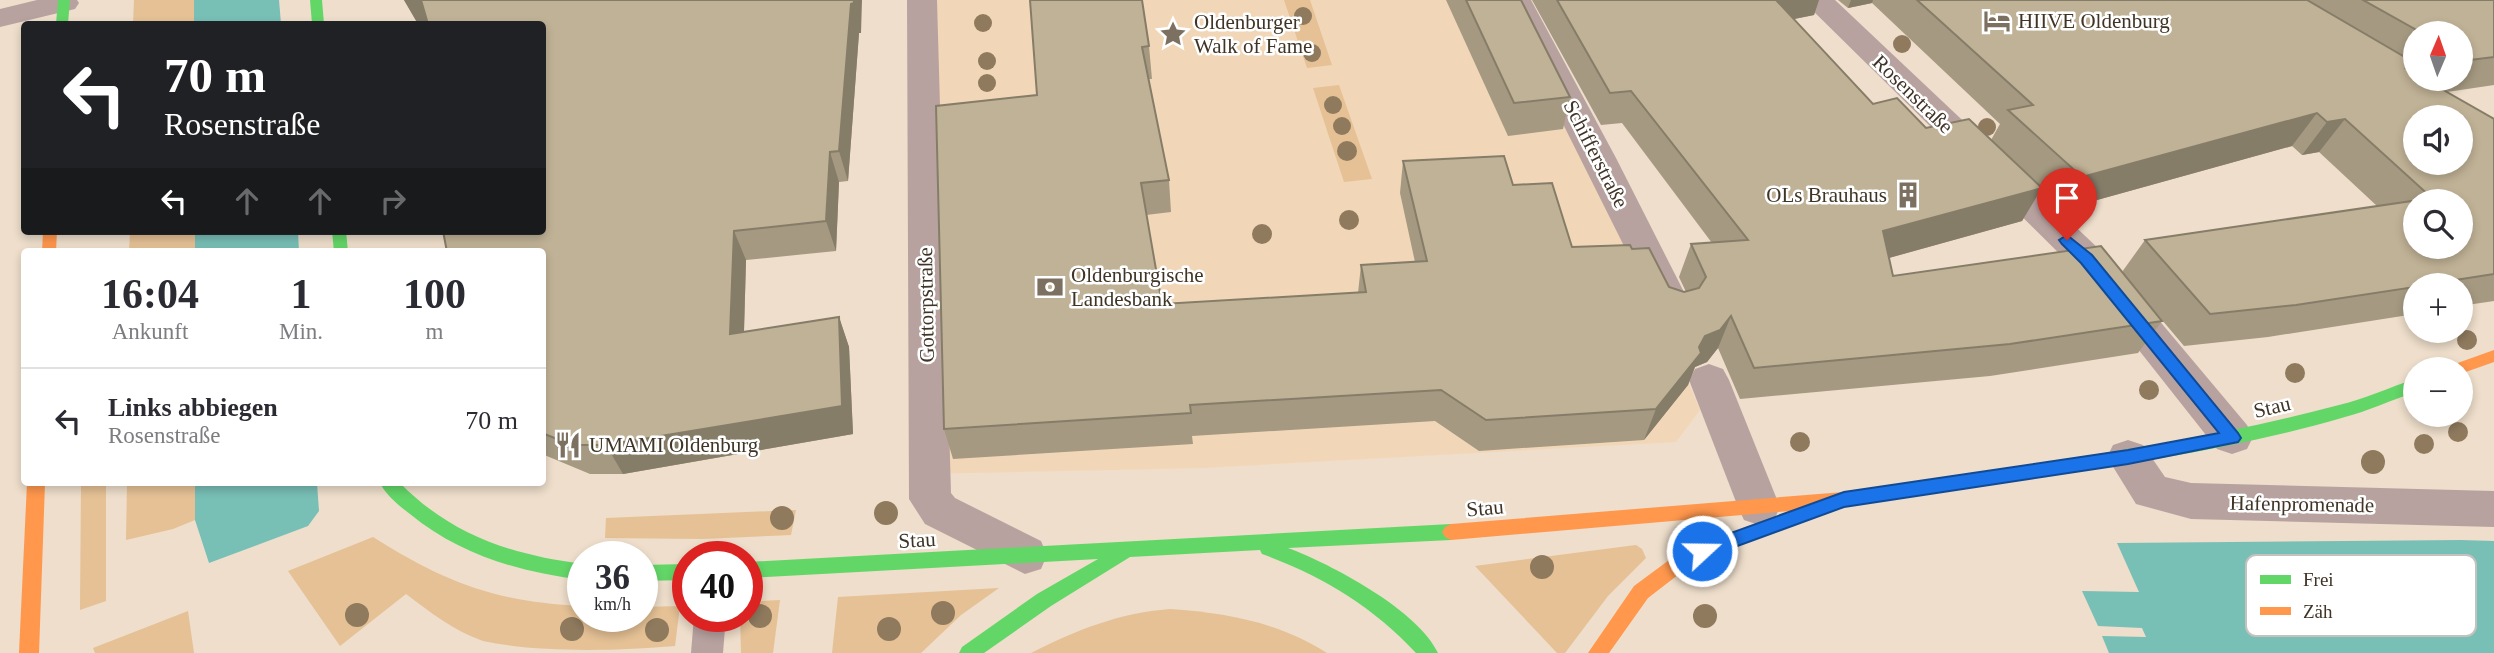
<!DOCTYPE html>
<html lang="de">
<meta charset="utf-8">
<style>
body{margin:0;font-family:"Times New Roman",serif;background:#f2f2f3;color:#2b2b33;height:100vh;display:flex;flex-direction:column;font-size:26px;white-space:nowrap}
*{box-sizing:border-box;margin:0}
p{font-size:23px;color:#7c7c81}
.icon{flex:none;width:38px;height:38px;fill:none;stroke:currentColor;stroke-width:2;stroke-linecap:round;stroke-linejoin:round}
.map{position:relative;flex:1;overflow:hidden}
.drawer{position:absolute;left:21px;top:248px;width:525px;height:238px;display:flex;flex-direction:column;background:#fff;border-radius:7px;box-shadow:0 4px 10px #0003}
.drawer>*{flex:none}
.top-card{position:absolute;left:21px;top:21px;width:525px;height:214px;border-radius:7px;box-shadow:0 4px 10px #0003;background:#202124;color:#fff;overflow:hidden}
.needle{width:46px;rotate:2deg}
.tools{position:absolute;left:2403px;top:21px;display:grid;gap:14px}
.tools a{display:grid;place-items:center;width:70px;height:70px;border-radius:50%;background:#fff;box-shadow:0 4px 10px #0003;font-size:35px}
.speed{position:absolute;left:567px;top:541px;display:flex;gap:14px;font-size:35px;font-weight:700;text-align:center}
.speed>*{display:grid;place-content:center;width:91px;height:91px;border-radius:50%;background:#fff;box-shadow:0 4px 10px #0003;line-height:1}
.speed small{font-size:18px;font-weight:400}
.speed .limit{border:10px solid #d22;background:#fff;color:#111}
.pin{position:absolute;display:grid;place-items:center;width:60px;height:60px;color:#fff;margin:-72px -30px;border-radius:50% 50% 50% 0;rotate:-45deg;box-shadow:0 0 7px #0007}
.pin .icon{rotate:45deg}
.me{position:absolute;width:77px;margin:-38px;rotate:69deg;stroke-linejoin:round;filter:drop-shadow(0 0 5px #0008)}
.turn{display:flex;align-items:center;gap:24px;height:147px;padding:0 28px;font-size:32px}
.turn .icon{width:91px;height:91px;stroke-width:2.5}
.turn b{display:block;font-size:49px;line-height:60px}
.lanes{display:flex;align-items:center;height:66px;padding:0 28px;background:#0003;justify-content:center;gap:35px;direction:ltr}
.lanes .off{opacity:.35}
.eta{display:flex;justify-content:space-evenly;align-items:center;height:119px;text-align:center}
.eta b{font-size:42px;font-weight:700;line-height:49px}
ul{padding:0;list-style:none}
li{display:flex;align-items:center;gap:21px;height:105px;padding:0 28px;border-top:2px solid #e1e1e2}
li div{flex:1}
li b{display:block;font-size:26px}
li em{font-style:normal}
.map>svg:first-child{display:block}
.built{fill:#f1d7b8}
.green{fill:#e5c195}
.water{fill:#78bfb6}
.lines{fill:none;stroke-linecap:round;stroke-linejoin:round}
.lane{fill:#b8a2a0;fill-rule:evenodd}
.street{fill:#b8a2a0;fill-rule:evenodd}
.fast{fill:#63d668;fill-rule:evenodd}
.slow{fill:#ff974d;fill-rule:evenodd}
.tree{fill:#8f7a5e}
.wall{fill:#a59981;fill-rule:evenodd}
.shaded-wall{fill:#867d69}
.building{fill:#c0b296;stroke:#867d69;stroke-width:2;fill-rule:evenodd}
.route{fill:#1a73e8;stroke:#114b97;stroke-width:2}
.labels{text-anchor:middle;dominant-baseline:central;stroke-width:5;stroke-linejoin:round;paint-order:stroke}
.poi-label{font-size:21px;fill:#3f3426;stroke:#fff;text-anchor:start}
.street-label{font-size:21px;fill:#3f3426;stroke:#fff}
.key{fill:#fff;stroke:#c5c2be;stroke-width:2}
.key-label{font-size:19px;fill:#3f3426}
</style>
<div class="map">
<svg width="2494" height="653" viewBox="0 0 2494 653">
<rect width="100%" height="100%" fill="#eedecb"/>
<polygon class="built" points="922,0 1509,0 1591,157 1700,410 1676,442 1203,468 921,474"/>
<g class="green">
<polygon points="134,0 194,0 194,24 133,24"/>
<polygon points="1284,0 1310,0 1332,65 1307,68"/>
<polygon points="1339,85 1372,179 1344,182 1313,88"/>
<polygon points="130,231 195,231 195,252 129,252"/>
<polygon points="81,483 106,483 106,601 80,610"/>
<polygon points="127,483 195,483 195,520 173,529 126,540"/>
<polygon points="796,510 791,535 702,539 605,538 606,518"/>
<path d="M373,537C446,583 496,602 583,606V616H642V607L680,606L675,646C616,651 539,653 483,641C454,631 430,612 406,594L340,646L288,571Z"/>
<polygon points="1636,545 1642,549 1646,558 1608,596 1565,653 1557,653 1475,566"/>
<polygon points="999,588 961,615 921,653 832,653 838,597"/>
<polygon points="780,600 773,653 741,653 740,616 747,616 747,602"/>
<path d="M1170,609C1227,613 1278,622 1327,653H1031C1076,630 1119,613 1170,609Z"/>
<polygon points="188,611 194,653 95,653 93,648"/>
</g>
<g class="water">
<polygon points="194,0 279,0 281,24 194,24"/>
<polygon points="195,231 298,231 299,252 195,252"/>
<polygon points="195,483 317,483 319,511 308,526 209,563 195,520"/>
<polygon points="2461,540 2494,541 2494,653 2109,653 2102,636 2146,637 2142,628 2098,626 2082,591 2139,592 2117,543"/>
</g>
<g class="lines">
<polygon class="lane" points="694,616 726,616 723,653 691,653"/>
<g class="street">
<polygon points="37,0 77,0 79,3 75,9 0,27 0,9"/>
<polygon points="907,0 937,0 951,493 955,498 1041,541 1047,555 1041,569 1025,574 925,524 909,499"/>
<polygon points="1501,0 1531,0 1616,158 1685,294 1679,304 1666,308 1653,304"/>
<polygon points="1802,0 1835,0 2100,250 2247,425 2253,437 2247,449 2232,454 2217,449 2074,268"/>
<polygon points="1709,364 1723,369 1729,380 1780,507 1774,520 1759,525 1744,520 1738,507 1689,380 1695,369"/>
<polygon points="2128,440 2143,445 2165,477 2191,483 2494,491 2494,527 2191,519 2136,504 2107,457 2113,445"/>
</g>
<g class="fast">
<polygon points="58,0 70,0 68,24 56,24"/>
<polygon points="310,0 322,0 324,24 312,24"/>
<polygon points="332,231 346,231 348,252 334,252"/>
<path d="M2415,379V392C2392,400 2368,411 2345,417C2239,448 2128,464 2019,480L2013,478L2010,473L2013,468L2019,466C2127,450 2234,433 2339,405C2365,399 2390,387 2415,379Z"/>
<path d="M380,483H400C451,535 512,555 583,564V580C519,572 460,555 410,514C399,506 386,495 380,483Z"/>
<path d="M1451,524L1457,527L1460,532L1457,537L1451,540L1288,548C1331,564 1418,610 1438,653H1416C1372,606 1322,576 1262,554L1260,550L1130,557L1051,606L984,653H959L962,647L1037,594L1098,559L747,578V562Z"/>
<polygon points="688,564 688,580 642,581 642,565"/>
</g>
<g class="slow">
<polygon points="43,231 57,231 56,252 42,252"/>
<polygon points="2494,350 2494,362 2460,374 2460,369 2450,369 2452,365"/>
<polygon points="2019,466 2025,468 2028,473 2025,478 2019,480 1844,506 1796,510 1803,517 1800,522 1692,564 1648,598 1609,653 1588,653 1634,586 1680,552 1790,511 1451,540 1445,537 1442,532 1445,527 1451,524 1844,492"/>
<polygon points="27,483 45,483 39,653 19,653"/>
</g>
</g>
<g class="tree">
<circle cx="1303" cy="16" r="9"/>
<circle cx="983" cy="23" r="9"/>
<circle cx="1902" cy="44" r="9"/>
<circle cx="1312" cy="53" r="9"/>
<circle cx="987" cy="61" r="9"/>
<circle cx="987" cy="83" r="9"/>
<circle cx="1333" cy="105" r="9"/>
<circle cx="1342" cy="126" r="9"/>
<circle cx="1987" cy="127" r="9"/>
<circle cx="1347" cy="151" r="10"/>
<circle cx="1349" cy="220" r="10"/>
<circle cx="1262" cy="234" r="10"/>
<circle cx="2467" cy="340" r="10"/>
<circle cx="2295" cy="373" r="10"/>
<circle cx="2149" cy="390" r="10"/>
<circle cx="2458" cy="432" r="10"/>
<circle cx="1800" cy="442" r="10"/>
<circle cx="2424" cy="444" r="10"/>
<circle cx="2373" cy="462" r="12"/>
<circle cx="886" cy="513" r="12"/>
<circle cx="782" cy="518" r="12"/>
<circle cx="1542" cy="567" r="12"/>
<circle cx="943" cy="613" r="12"/>
<circle cx="357" cy="615" r="12"/>
<circle cx="760" cy="616" r="12"/>
<circle cx="1705" cy="616" r="12"/>
<circle cx="572" cy="629" r="12"/>
<circle cx="889" cy="629" r="12"/>
<circle cx="657" cy="630" r="12"/>
</g>
<g class="wall">
<polygon points="404,0 861,33 859,33 848,181 839,182 836,251 746,260 744,332 839,317 849,347 853,434 623,474 590,474 542,454 542,24 418,24"/>
<path d="M1030,0L1149,46L1152,79H1149L1169,180L1171,212L1146,215L1162,304L1358,293L1361,265L1415,262L1400,193L1403,161L1513,185L1572,247L1632,249L1669,287L1684,292H1686L1679,277L1691,244L1712,243L1622,123L1601,125L1532,0H1819L1814,15L1794,19L1873,104L1926,128L1991,140L2000,124L1872,3L1848,8L1838,0H2494V85L2447,92L2494,119V301L2460,306V285H2415V314L2268,337L2184,346L2130,282L2162,321L2138,353L1990,376L1740,399L1718,348L1707,362L1695,367L1688,385L1644,440L1479,451L1435,421L1192,436L1193,444L953,459L944,429L1037,95ZM2415,33H2460V79H2415ZM2292,146L2302,155L2319,152L2377,206L2145,240L2122,272L1893,276L1889,258L2022,221L2040,190L2061,210Z"/>
<polygon points="1446,0 1521,0 1570,97 1563,129 1508,136"/>
</g>
<g class="shaded-wall">
<polygon points="404,0 423,0 436,24 418,24"/>
<polygon points="854,0 862,0 861,33 859,33 848,181 839,151 851,4"/>
<polygon points="1768,0 1819,0 1814,15 1759,26"/>
<polygon points="1851,0 1873,0 1872,3 1848,8"/>
<polygon points="2317,113 2292,146 2061,210 2082,177"/>
<polygon points="2345,119 2319,152 2302,155 2327,122"/>
<polygon points="830,152 839,182 836,251 826,221"/>
<polygon points="2042,188 2022,221 1867,264 1883,231"/>
<polygon points="734,231 746,260 743,364 730,334"/>
<polygon points="1731,316 1718,348 1707,362 1695,367 1688,385 1644,440 1656,409 1699,347 1705,336"/>
<polygon points="839,317 849,347 853,434 623,474 606,445"/>
</g>
<g class="building">
<polygon points="421,0 854,0 854,3 851,4 839,151 830,152 826,221 734,231 730,334 839,317 842,406 606,445 572,445 542,433 542,252 447,252 443,231 542,231 542,24 428,24"/>
<polygon points="1030,0 1142,0 1149,46 1142,47 1169,180 1141,183 1162,304 1366,292 1361,265 1427,261 1403,161 1504,156 1513,185 1552,183 1572,247 1630,245 1632,249 1649,248 1669,287 1684,292 1699,288 1706,277 1691,244 1748,240 1631,91 1610,93 1557,0 1776,0 1873,104 1897,98 1926,128 1969,119 2042,188 1883,231 1893,276 2101,246 2162,321 2010,344 1754,368 1731,316 1720,330 1705,336 1699,347 1701,353 1656,409 1486,420 1441,390 1190,405 1191,413 944,429 936,106 1037,95"/>
<polygon points="1466,0 1521,0 1570,97 1514,103"/>
<path d="M1917,0H2307L2415,63V68L2407,69L2415,73V79H2424L2494,119V274L2423,285H2415V287L2296,305L2210,314L2145,240L2432,198L2345,119L2327,122L2317,113L2082,177L2008,110L2033,105ZM2415,117H2460V163H2415ZM2415,201H2460V247H2415Z"/>
<polygon points="2363,0 2494,0 2494,57 2470,60 2460,55 2460,33 2422,33"/>
</g>
<polygon class="route" points="2067,235 2092,255 2238,433 2241,438 2238,442 2128,464 1844,507 1702,559 1695,557 1693,551 1695,546 1844,492 2128,450 2219,433 2081,263 2062,244 2059,240"/>
<defs>
<g id="hotel-bare" transform="scale(2.1)"><path d="M-6-4.5h1.5V1H6V5H4.5V3h-9V5H-6ZM-4 0a1.8 1.8 0 1 1 3.6 0ZM.5 0V-2.5h3Q6-2.5 6 0Z" fill="#7c7060" stroke="#fff" stroke-width="2.5" paint-order="stroke"/></g>
<g id="sight-bare" transform="scale(2.1)"><path d="M0-6L1.8-2.2L6-1.7L2.9 1.2L3.7 5.4L0 3.3L-3.7 5.4L-2.9 1.2L-6-1.7L-1.8-2.2Z" fill="#7c7060" stroke="#fff" stroke-width="2.5" paint-order="stroke"/></g>
<g id="building-bare" transform="scale(2.1)"><path d="M-4-6H4V6H1V3H-1V6H-4ZM-2.5-4.3h1.7v1.8h-1.7ZM.8-4.3h1.7v1.8H.8ZM-2.5-1h1.7V.8h-1.7ZM.8-1h1.7V.8H.8Z" fill="#7c7060" stroke="#fff" stroke-width="2.5" paint-order="stroke"/></g>
<g id="bank-bare" transform="scale(2.1)"><path d="M-6-4H6V4H-6ZM0-2.3a2.3 2.3 0 1 0 0 4.6a2.3 2.3 0 1 0 0-4.6Z" fill="#7c7060" stroke="#fff" stroke-width="2.5" paint-order="stroke"/></g>
<g id="restaurant-bare" transform="scale(2.1)"><path d="M-5-6h1v4h1v-4h1v4h1v-4h1v5L-1.5 .5V6h-2V.5L-5-1ZM5-6V6H3V1.5H1.5Q1.5-4 5-6Z" fill="#7c7060" stroke="#fff" stroke-width="2.5" paint-order="stroke"/></g>
</defs>
<g fill-rule="evenodd">
<use href="#hotel-bare" x="1997" y="21"/>
<use href="#sight-bare" x="1173" y="34"/>
<use href="#building-bare" x="1908" y="195"/>
<use href="#bank-bare" x="1050" y="287"/>
<use href="#restaurant-bare" x="568" y="445"/>
</g>
<g class="labels">
<g class="poi-label">
<text x="2018" y="21">HIIVE Oldenburg</text>
<text x="1194" y="22">Oldenburger<tspan x="1194" dy="24">Walk of Fame</tspan></text>
<text x="1887" y="195" text-anchor="end">OLs Brauhaus</text>
<text x="1071" y="275">Oldenburgische<tspan x="1071" dy="24">Landesbank</tspan></text>
<text x="589" y="445">UMAMI Oldenburg</text>
</g>
<g class="street-label">
<text transform="translate(1913 94) rotate(44)">Rosenstraße</text>
<text transform="translate(1596 154) rotate(63)">Schifferstraße</text>
<text transform="translate(926 305) rotate(-91)">Gottorpstraße</text>
<text transform="translate(2272 407) rotate(-13)">Stau</text>
<text transform="translate(2302 504) rotate(1)">Hafenpromenade</text>
<text transform="translate(1485 508) rotate(-5)">Stau</text>
<text transform="translate(917 540) rotate(-3)">Stau</text>
</g>
</g>
<rect x="2246" y="555" width="230" height="81" rx="10" class="key"/>
<rect x="2260" y="575" width="31" height="9" fill="#63d668"/>
<rect x="2260" y="607" width="31" height="8" fill="#ff974d"/>
<g class="key-label">
<text x="2303" y="586">Frei</text>
<text x="2303" y="618">Zäh</text>
</g>
</svg>
<div class="tools">
<a><svg class="needle" viewBox="-14 -14 28 28"><path d="M0-13l5 13h-10z" fill="#e53935"/><path d="M0 13l5-13h-10z" fill="#7c7c81"/></svg></a>
<a><svg class="icon" aria-label="sound" viewBox="0 0 24 24"><path d="M4 9h4l5-4v14l-5-4H4zM17 9q2 3 0 6"/></svg></a>
<a><svg class="icon" aria-label="search" viewBox="0 0 24 24"><circle cx="10" cy="10" r="6"/><path d="M15 15l6 6"/></svg></a>
<a>+</a>
<a>−</a>
</div>
<div class="speed"><div>36<small>km/h</small></div><div class="limit">40</div></div>
<div class="pin" style="left:2067px;top:240px;background:#d93025"><svg class="icon" aria-label="arrive" viewBox="0 0 24 24"><path d="M6 21V4h12l-3 4 3 4H6"/></svg></div>
<svg class="me" style="left:1702px;top:551px" viewBox="-20 -20 40 40"><circle r="17" fill="#1a73e8" stroke="#fff" stroke-width="3"/><path d="M0-11L8 9 0 5-8 9z" fill="#fff"/></svg>
<div class="top-card">
<div class="turn"><svg class="icon" aria-label="left" viewBox="0 0 24 24"><path d="M17 20v-9H6M10 6l-5 5 5 5"/></svg><div><b>70 m</b>Rosenstraße</div></div>
<div class="lanes"><svg class="icon" aria-label="left" viewBox="0 0 24 24"><path d="M17 20v-9H6M10 6l-5 5 5 5"/></svg><svg class="icon off" aria-label="ahead" viewBox="0 0 24 24"><path d="M12 20V5M6 11l6-6 6 6"/></svg><svg class="icon off" aria-label="ahead" viewBox="0 0 24 24"><path d="M12 20V5M6 11l6-6 6 6"/></svg><svg class="icon off" aria-label="right" viewBox="0 0 24 24"><path d="M7 20v-9h11M14 6l5 5-5 5"/></svg></div>
</div>
<section class="drawer">
<div class="eta">
<div><b>16:04</b><p>Ankunft</p></div>
<div><b>1</b><p>Min.</p></div>
<div><b>100</b><p>m</p></div>
</div>
<ul>
<li><svg class="icon" aria-label="left" viewBox="0 0 24 24"><path d="M17 20v-9H6M10 6l-5 5 5 5"/></svg><div><b>Links abbiegen</b><p>Rosenstraße</p></div><em>70 m</em></li>
</ul>
</section>
</div>
